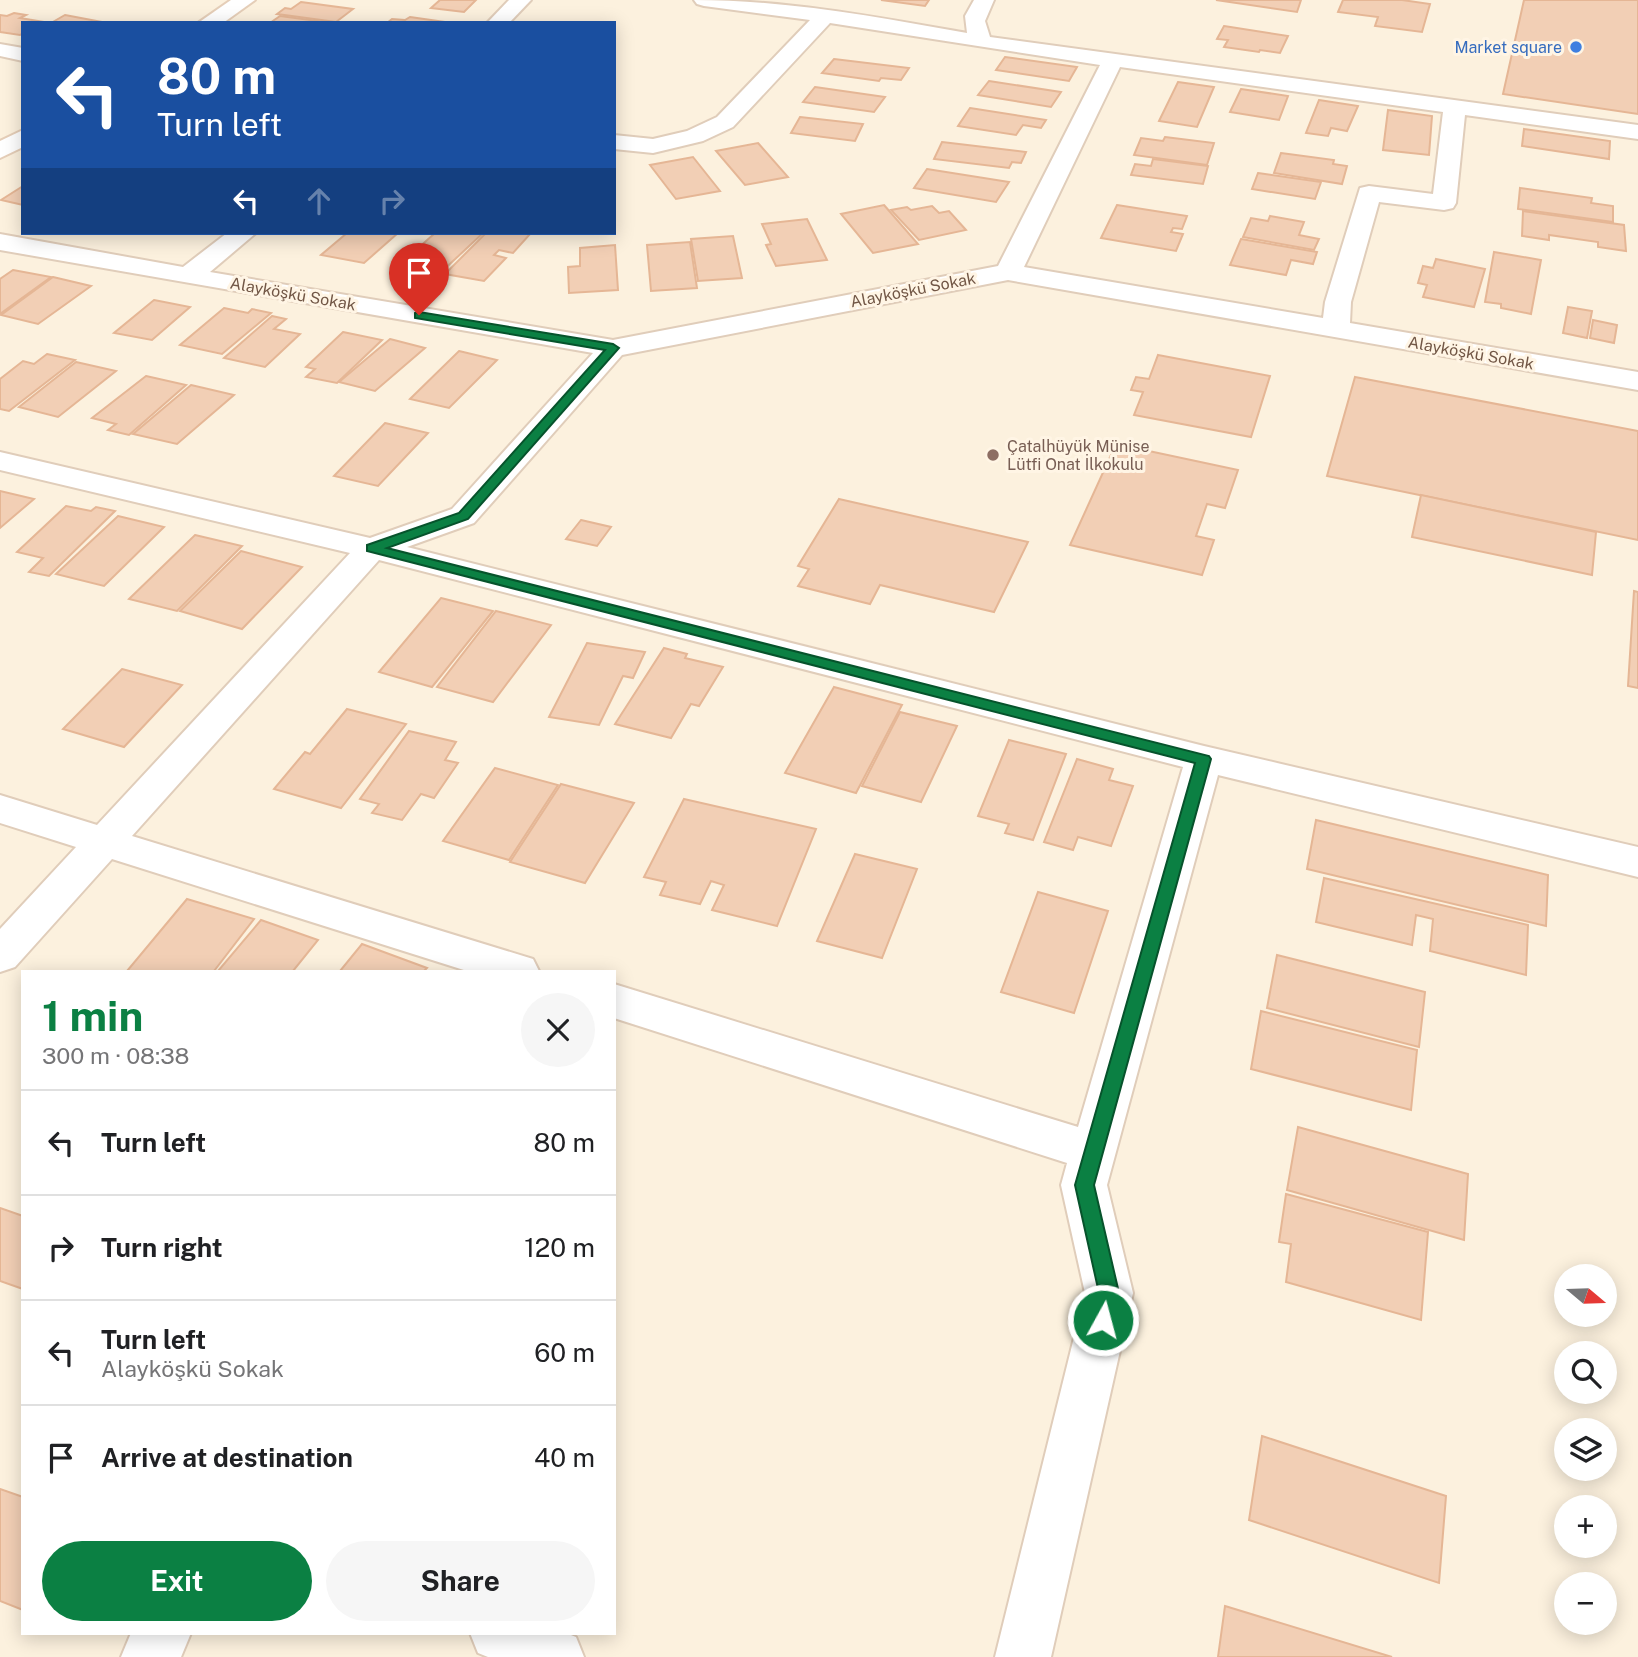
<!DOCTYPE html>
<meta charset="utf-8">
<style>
body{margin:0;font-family:"Public Sans",sans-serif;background:#f6f6f6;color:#202124;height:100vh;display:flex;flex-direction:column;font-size:26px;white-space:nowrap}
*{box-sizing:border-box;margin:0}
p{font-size:23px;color:#757577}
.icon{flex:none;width:38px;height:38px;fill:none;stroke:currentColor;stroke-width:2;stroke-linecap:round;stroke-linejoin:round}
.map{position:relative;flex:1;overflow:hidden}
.drawer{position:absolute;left:21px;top:970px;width:595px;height:665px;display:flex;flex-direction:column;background:#fff;border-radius:0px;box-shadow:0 4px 18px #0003}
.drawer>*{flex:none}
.hud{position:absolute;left:21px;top:21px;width:595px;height:214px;border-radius:0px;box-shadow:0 4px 18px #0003;background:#1a4fa0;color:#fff;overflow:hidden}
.needle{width:46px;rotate:109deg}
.buttons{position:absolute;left:1554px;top:1264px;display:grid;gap:14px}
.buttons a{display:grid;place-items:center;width:63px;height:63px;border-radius:50%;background:#fff;box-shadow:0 4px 18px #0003;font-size:35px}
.pin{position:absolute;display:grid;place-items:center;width:60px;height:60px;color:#fff;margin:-72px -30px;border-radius:50% 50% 50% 0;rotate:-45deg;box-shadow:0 0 7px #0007}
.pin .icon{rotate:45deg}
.me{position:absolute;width:77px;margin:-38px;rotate:7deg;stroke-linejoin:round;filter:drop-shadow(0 0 5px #0008)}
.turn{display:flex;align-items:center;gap:24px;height:147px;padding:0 21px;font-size:32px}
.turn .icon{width:91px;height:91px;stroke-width:2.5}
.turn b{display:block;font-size:49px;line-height:60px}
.lanes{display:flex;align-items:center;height:66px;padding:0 21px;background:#0003;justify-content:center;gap:35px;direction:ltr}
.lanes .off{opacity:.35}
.round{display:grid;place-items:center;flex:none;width:74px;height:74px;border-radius:37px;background:#f6f6f6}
.overview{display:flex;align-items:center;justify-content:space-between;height:119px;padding:0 21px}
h1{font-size:42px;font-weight:700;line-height:52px;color:#0b8043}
.primary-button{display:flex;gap:14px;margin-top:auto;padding:14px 21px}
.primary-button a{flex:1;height:80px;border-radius:42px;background:#0b8043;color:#fff;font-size:28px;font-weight:700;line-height:80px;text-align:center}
.primary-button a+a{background:#f6f6f6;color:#202124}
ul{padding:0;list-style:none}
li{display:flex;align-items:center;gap:21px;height:105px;padding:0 21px;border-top:2px solid #e0e0e0}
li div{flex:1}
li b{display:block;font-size:26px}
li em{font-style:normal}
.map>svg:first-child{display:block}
.building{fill:#f2cfb5;stroke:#e5b695;stroke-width:2}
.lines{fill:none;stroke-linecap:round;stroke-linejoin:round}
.street-casing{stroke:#e0cdba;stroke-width:4}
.secondary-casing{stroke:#e5ceb8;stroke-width:4}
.street{fill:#fff;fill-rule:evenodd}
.secondary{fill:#fff;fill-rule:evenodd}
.route{fill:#0b8043;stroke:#07532c;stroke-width:2}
.shop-dot{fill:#3f7fe0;stroke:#fff5e5;stroke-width:2.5}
.education-dot{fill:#8d6e63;stroke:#fff5e5;stroke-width:2.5}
.labels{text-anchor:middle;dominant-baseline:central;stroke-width:6;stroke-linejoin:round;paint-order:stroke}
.far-shop-label{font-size:16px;fill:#366cbe;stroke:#fff5e5;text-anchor:end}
.far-street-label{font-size:16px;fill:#725746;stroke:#fff5e5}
.far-education-label{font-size:16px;fill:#785e54;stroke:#fff5e5;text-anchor:start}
</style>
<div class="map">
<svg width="1638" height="1657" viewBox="0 0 1638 1657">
<rect width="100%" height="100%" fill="#fcf1de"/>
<g class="building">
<polygon points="440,0 476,0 464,12 431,8"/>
<polygon points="881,0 929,0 925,6"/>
<polygon points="1216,0 1301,0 1297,12"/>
<polygon points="1343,0 1402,0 1430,4 1422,32 1375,26 1378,17 1338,12"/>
<polygon points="1524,0 1638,0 1638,114 1503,94"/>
<polygon points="301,2 353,9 336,22 277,14 285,8 291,9"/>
<polygon points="14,13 26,15 20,18 44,22 23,23 23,33 20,35 0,32 0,15 7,16"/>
<polygon points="65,15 102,22 51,23"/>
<polygon points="280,16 333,23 270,23"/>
<polygon points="410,17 452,23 387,23 392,19 405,20"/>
<polygon points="1224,26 1288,36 1280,53 1260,50 1259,52 1224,47 1228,40 1217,39"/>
<polygon points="1005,57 1077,67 1069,81 996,70"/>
<polygon points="834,59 909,68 901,80 881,78 879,81 822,73"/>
<polygon points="989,81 1061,92 1051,107 978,95"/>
<polygon points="1178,82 1214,87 1197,127 1159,121"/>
<polygon points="815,87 885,97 874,112 803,102"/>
<polygon points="1241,89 1288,96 1279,120 1230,112"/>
<polygon points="1319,100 1358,106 1347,131 1331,128 1328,136 1306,133"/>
<polygon points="970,108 1046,120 1041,128 1023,125 1016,135 958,126"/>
<polygon points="1388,110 1432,116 1429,155 1383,150"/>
<polygon points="800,117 863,124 855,141 791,133"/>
<polygon points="1524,129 1610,141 1609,159 1522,146"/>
<polygon points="1165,137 1214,143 1207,165 1134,155 1141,138 1163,141"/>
<polygon points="942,142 1026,152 1021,163 1012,162 1009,168 934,159"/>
<polygon points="758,143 788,177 745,185 716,151"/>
<polygon points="1281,153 1334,160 1333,164 1347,166 1342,184 1274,173"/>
<polygon points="693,157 720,191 676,199 650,165"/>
<polygon points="1153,159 1208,166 1203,184 1131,175 1135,164 1151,166"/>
<polygon points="927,169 1009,182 996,202 914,188"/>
<polygon points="1258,173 1321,182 1315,199 1252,189"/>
<polygon points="23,186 23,205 1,200"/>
<polygon points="1520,188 1592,198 1591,203 1613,206 1613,222 1518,209"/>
<polygon points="884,205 918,244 873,253 841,214"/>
<polygon points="1117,205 1187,216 1182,229 1173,228 1171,232 1183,234 1176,251 1101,238"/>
<polygon points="932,206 939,213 949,211 966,230 919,240 891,210 907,207 911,210"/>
<polygon points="1523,211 1624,225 1626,251 1598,247 1598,242 1549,235 1549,240 1522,236"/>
<polygon points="1270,216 1304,222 1299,235 1319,239 1314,250 1243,237 1251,218 1268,221"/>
<polygon points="807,219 827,260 776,266 766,245 771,244 762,224"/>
<polygon points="347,233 398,233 364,263 321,255"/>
<polygon points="435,233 482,234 437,276 396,268"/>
<polygon points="486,233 531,233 513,253 499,250 494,255 506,258 484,281 445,274"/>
<polygon points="733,236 742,278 698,281 691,239"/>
<polygon points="1241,239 1317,252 1313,264 1291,260 1286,275 1230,265"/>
<polygon points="690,242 697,288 651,291 647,245"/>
<polygon points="615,245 618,290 569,293 568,267 580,266 580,248"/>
<polygon points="1494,252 1541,260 1531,314 1501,308 1501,304 1485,302"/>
<polygon points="1436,259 1485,269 1474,307 1423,297 1427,285 1418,283 1423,266 1433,268"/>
<polygon points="13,270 51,277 0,314 0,279"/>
<polygon points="53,277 91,286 38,324 1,315"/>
<polygon points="154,300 190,307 152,340 114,333"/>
<polygon points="1568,307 1592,311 1587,338 1563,333"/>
<polygon points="224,308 248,313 252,309 271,313 222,354 180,345"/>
<polygon points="272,316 286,319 274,329 300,334 265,367 224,358"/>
<polygon points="1593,320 1617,325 1614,343 1590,338"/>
<polygon points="343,332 382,340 337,383 306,377 315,369 306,367"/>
<polygon points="390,339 425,348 375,391 339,382"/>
<polygon points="459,351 497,360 449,408 410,399"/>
<polygon points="47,354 75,360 9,411 0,409 0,379 23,361 34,364"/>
<polygon points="1158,355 1270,376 1251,437 1134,415 1143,392 1131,390 1136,377 1149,379"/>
<polygon points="76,362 116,371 58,417 19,407"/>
<polygon points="146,376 186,385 129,435 108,430 116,424 92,418"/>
<polygon points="1355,377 1638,431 1638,540 1327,476"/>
<polygon points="191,385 234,395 177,444 133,434"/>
<polygon points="385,423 428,433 378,486 334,476"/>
<polygon points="1116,444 1238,470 1225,508 1207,504 1196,536 1214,540 1202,575 1070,545"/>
<polygon points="0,491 34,499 0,528"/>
<polygon points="1421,495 1596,532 1592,575 1412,537"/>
<polygon points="839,499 1028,542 994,612 880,585 870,604 798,586 809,569 798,566"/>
<polygon points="66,506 91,511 96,507 115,511 49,576 29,572 43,558 17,552"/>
<polygon points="118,516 164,527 104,586 56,574"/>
<polygon points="581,520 611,527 597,546 566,539"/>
<polygon points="195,535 242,546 177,611 129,599"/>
<polygon points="241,551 302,567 242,629 180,611"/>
<polygon points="1634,591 1638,592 1638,688 1628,686"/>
<polygon points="441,598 493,611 432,687 379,672"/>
<polygon points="496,611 551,625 493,702 437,687"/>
<polygon points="587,643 645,652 633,678 623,676 599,725 549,717"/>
<polygon points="664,648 687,654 685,658 723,667 699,706 691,704 671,738 615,724"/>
<polygon points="122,669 182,685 124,747 63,729"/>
<polygon points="834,687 902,705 856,793 785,773"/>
<polygon points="347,709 406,724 341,808 274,789 305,752 310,754"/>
<polygon points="900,712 957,726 921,802 862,786"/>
<polygon points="409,731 456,742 445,760 458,763 434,798 421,794 402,820 372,813 379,804 360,799"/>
<polygon points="1009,740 1066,754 1033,840 1005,833 1009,824 978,816"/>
<polygon points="1077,759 1113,769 1109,780 1133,786 1111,846 1078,837 1073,850 1044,842"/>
<polygon points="495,768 558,785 509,860 443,841"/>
<polygon points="561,784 634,803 585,883 510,862"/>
<polygon points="684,799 816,829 777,926 712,910 724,885 711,881 700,904 660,895 666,882 644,877"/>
<polygon points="1316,820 1548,875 1546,926 1307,869"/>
<polygon points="855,854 917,869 882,958 817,941"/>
<polygon points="1324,878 1528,925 1526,975 1430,951 1433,919 1416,915 1412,945 1316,922"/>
<polygon points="1038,892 1108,911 1074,1013 1001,992"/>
<polygon points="187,899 254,919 214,971 127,971"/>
<polygon points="261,920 318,940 293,971 218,971"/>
<polygon points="362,944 427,968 424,971 340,971"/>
<polygon points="1277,955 1425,992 1419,1047 1267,1008"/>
<polygon points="1261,1011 1417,1050 1411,1110 1251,1069"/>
<polygon points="1298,1127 1468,1174 1464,1240 1287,1190"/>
<polygon points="1286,1194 1428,1232 1421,1320 1286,1282 1291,1244 1279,1242"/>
<polygon points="0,1208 23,1216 23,1289 0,1281"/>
<polygon points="1262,1436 1446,1496 1439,1583 1249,1520"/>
<polygon points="0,1489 23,1497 23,1610 0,1601"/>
<polygon points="1225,1606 1392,1657 1218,1657"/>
</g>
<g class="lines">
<g class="street-casing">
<g id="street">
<polygon points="509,0 531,0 509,23 487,23"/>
<path d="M694,0C786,0 877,17 967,33L965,16L974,0H994L985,21L990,37L1638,125V139L1465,115L1456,203L1453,208L1444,210L1379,202L1351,302L1350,323L1638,372V390L1008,280L622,355L474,523L407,547L1204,746L1638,847V877L1218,775L1107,1185L1133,1293L1051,1657H995L1085,1293L1061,1185L1067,1163L614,1018V984L1078,1127L1183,767L379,560L132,836L533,959L539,971H467L112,859L15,967L0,972V929L76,847L0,823V795L97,825L350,553L0,470V452L370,538L452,509L593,353L0,250V234L183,267L227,233H256L210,272L613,340L998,266L1100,65L830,23L733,127L703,141L653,153L614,149V135L653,139L687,131L717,117L810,20L704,6L697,4ZM1120,67L1443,112L1433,194L1369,186L1360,188L1325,302L1323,318L1024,267Z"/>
<polygon points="0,44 23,48 23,61 0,56"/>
<polygon points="131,1633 191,1633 181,1657 121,1657"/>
<polygon points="470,1633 566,1633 576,1637 584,1657 488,1657 478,1653"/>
</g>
</g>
<g class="secondary-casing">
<g id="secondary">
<polygon points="231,0 255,0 223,23 198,23"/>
<polygon points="23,130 23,147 0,158 0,141"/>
</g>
</g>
<use href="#street" class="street"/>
<use href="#secondary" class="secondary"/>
</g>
<polygon class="route" points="419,312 613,344 619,348 468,519 387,548 1209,756 1211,759 1094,1185 1119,1293 1110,1326 1103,1329 1096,1326 1093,1320 1099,1293 1075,1185 1195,763 367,551 367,545 459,513 605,350 415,318 415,313"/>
<circle class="shop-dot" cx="1576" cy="47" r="7"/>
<circle class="education-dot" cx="993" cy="455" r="7"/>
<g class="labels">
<g class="far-shop-label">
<text x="1562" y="47">Market square</text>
</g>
<g class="far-street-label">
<text transform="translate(913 290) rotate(-11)">Alayköşkü Sokak</text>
<text transform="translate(293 294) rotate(10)">Alayköşkü Sokak</text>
<text transform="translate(1471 353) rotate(10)">Alayköşkü Sokak</text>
</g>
<g class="far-education-label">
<text x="1007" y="446">Çatalhüyük Münise<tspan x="1007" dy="18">Lütfi Onat İlkokulu</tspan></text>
</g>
</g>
</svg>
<div class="buttons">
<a><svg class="needle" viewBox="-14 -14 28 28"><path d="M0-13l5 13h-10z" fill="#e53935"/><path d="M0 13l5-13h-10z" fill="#757577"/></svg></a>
<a><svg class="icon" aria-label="search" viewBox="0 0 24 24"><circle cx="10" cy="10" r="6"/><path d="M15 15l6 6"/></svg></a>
<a><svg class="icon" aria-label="layers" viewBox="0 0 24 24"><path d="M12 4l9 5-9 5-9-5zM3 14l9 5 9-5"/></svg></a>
<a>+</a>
<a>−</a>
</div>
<div class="pin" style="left:419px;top:315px;background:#d93025"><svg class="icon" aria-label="arrive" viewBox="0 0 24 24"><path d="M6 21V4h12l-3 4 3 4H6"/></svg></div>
<svg class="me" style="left:1103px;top:1320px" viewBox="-20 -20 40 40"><circle r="17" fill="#0b8043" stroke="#fff" stroke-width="3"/><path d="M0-11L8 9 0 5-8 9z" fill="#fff"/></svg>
<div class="hud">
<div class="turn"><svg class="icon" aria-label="left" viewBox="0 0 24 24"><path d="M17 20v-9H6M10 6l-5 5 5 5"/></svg><div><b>80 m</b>Turn left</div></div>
<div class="lanes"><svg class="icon" aria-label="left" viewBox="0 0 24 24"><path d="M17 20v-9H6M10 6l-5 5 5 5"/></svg><svg class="icon off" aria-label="ahead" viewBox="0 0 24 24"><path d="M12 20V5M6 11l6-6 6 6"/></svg><svg class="icon off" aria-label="right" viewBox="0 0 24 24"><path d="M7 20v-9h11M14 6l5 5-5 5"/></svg></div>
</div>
<section class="drawer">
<div class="overview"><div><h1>1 min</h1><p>300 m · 08:38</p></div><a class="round"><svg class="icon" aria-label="close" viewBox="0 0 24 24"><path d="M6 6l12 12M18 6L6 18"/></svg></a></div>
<ul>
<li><svg class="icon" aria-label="left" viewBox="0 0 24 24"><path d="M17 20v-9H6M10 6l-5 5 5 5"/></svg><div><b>Turn left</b></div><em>80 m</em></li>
<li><svg class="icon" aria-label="right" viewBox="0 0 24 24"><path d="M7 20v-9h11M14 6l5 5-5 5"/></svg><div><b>Turn right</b></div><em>120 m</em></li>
<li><svg class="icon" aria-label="left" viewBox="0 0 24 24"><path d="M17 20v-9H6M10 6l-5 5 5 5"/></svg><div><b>Turn left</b><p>Alayköşkü Sokak</p></div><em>60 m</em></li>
<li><svg class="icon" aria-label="arrive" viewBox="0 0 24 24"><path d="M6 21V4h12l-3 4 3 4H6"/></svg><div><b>Arrive at destination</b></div><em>40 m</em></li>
</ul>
<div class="primary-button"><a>Exit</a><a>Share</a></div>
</section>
</div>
